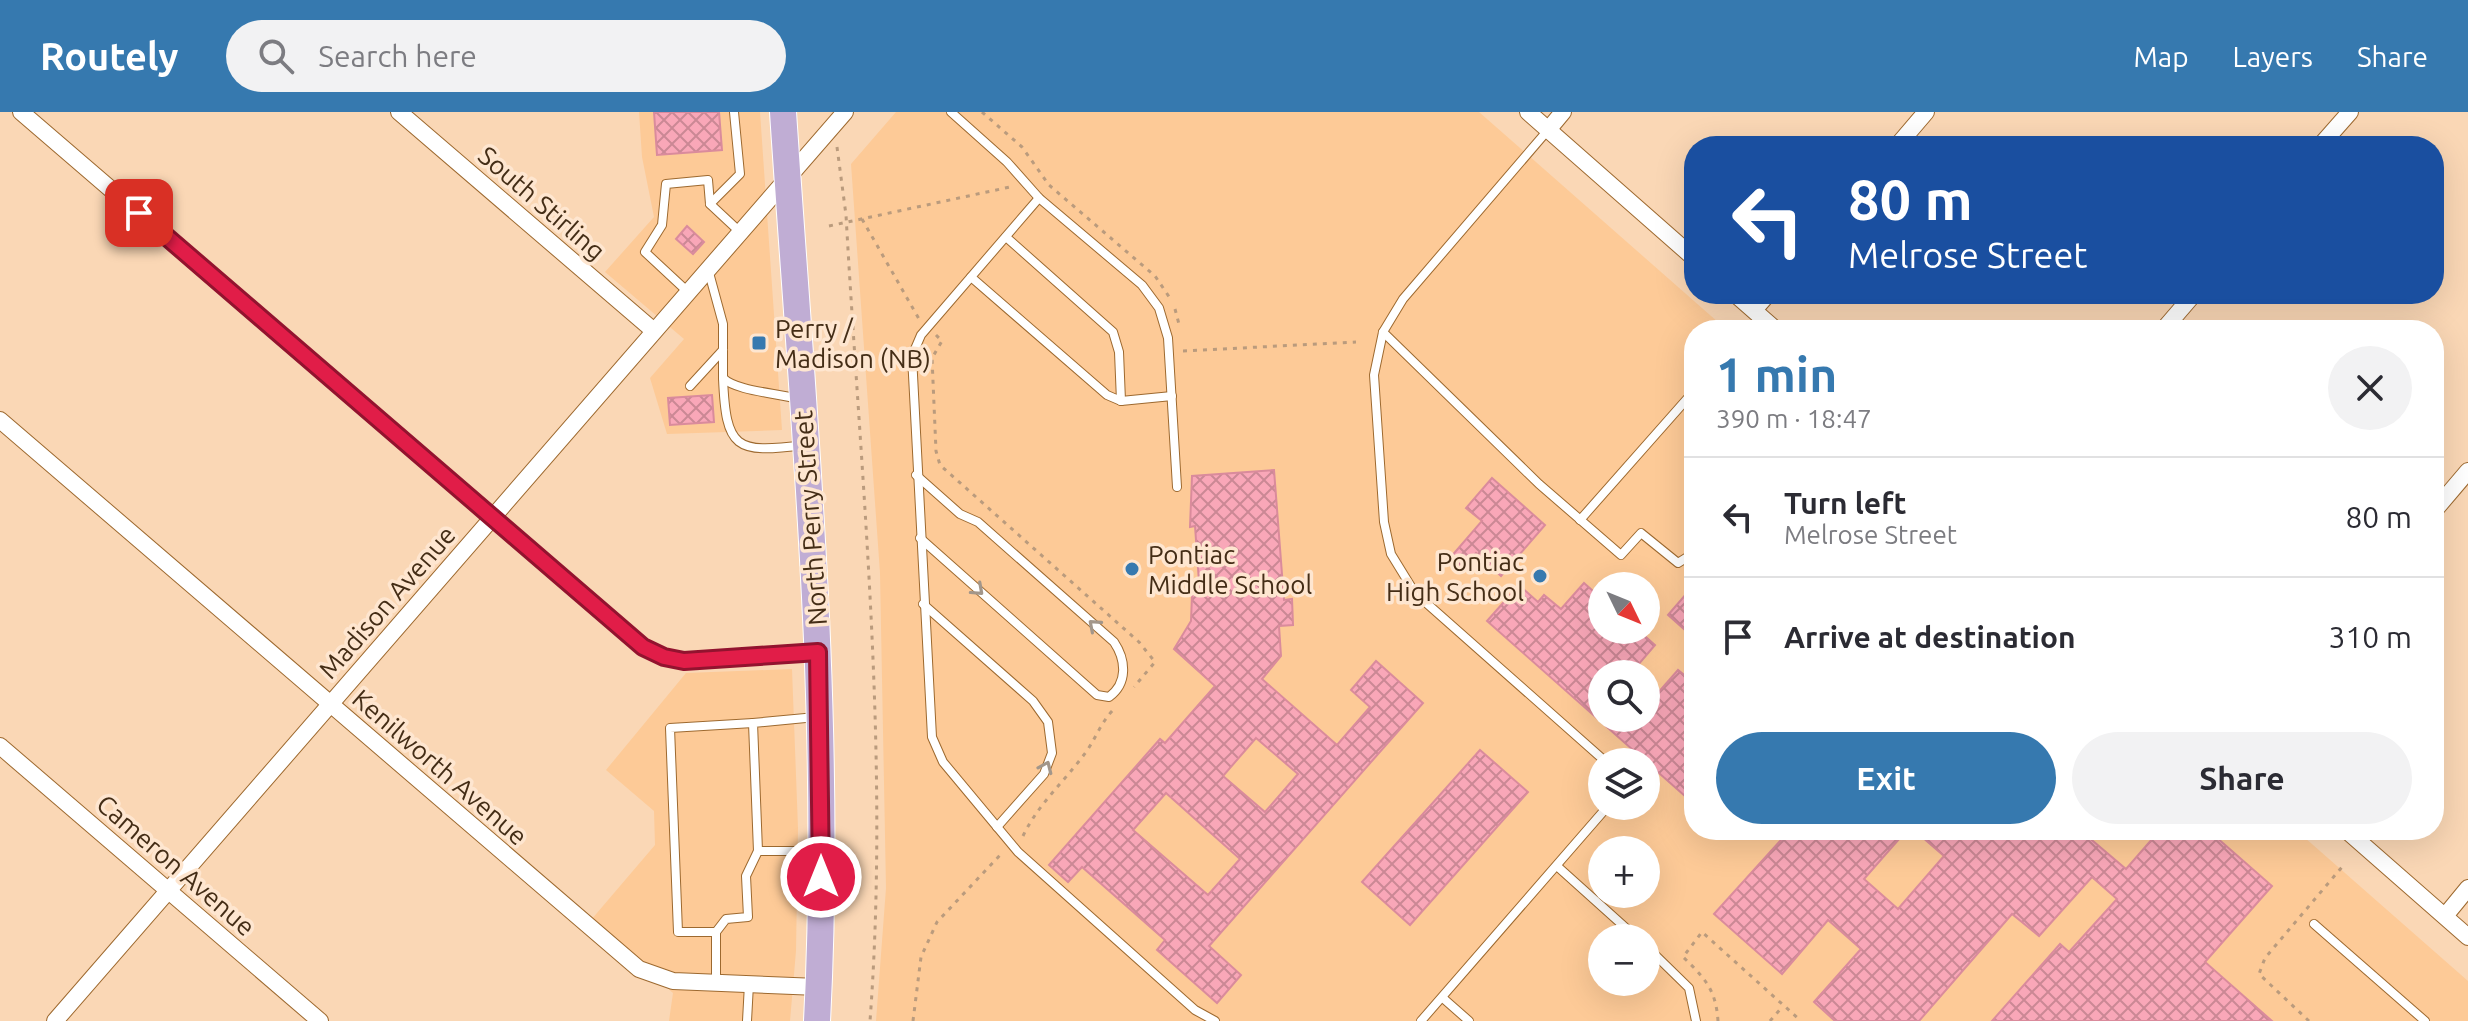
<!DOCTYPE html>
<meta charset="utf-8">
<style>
body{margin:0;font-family:Ubuntu,sans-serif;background:#f2f2f3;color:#2b2b33;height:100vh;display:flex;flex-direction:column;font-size:30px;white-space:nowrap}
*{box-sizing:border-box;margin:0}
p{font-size:26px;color:#7c7c81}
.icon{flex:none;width:44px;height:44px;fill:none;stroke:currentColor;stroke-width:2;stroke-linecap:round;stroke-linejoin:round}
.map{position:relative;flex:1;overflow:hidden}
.side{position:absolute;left:1684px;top:208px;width:760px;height:520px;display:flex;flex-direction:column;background:#fff;border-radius:32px;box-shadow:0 8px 32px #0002}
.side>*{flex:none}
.top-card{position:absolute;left:1684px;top:24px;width:760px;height:168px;border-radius:32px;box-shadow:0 8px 32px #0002;background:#1a4fa0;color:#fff;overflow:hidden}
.needle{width:52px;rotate:133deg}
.fabs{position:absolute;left:1588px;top:460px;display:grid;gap:16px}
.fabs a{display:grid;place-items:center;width:72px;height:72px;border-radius:50%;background:#fff;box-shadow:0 8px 32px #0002;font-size:40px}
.pin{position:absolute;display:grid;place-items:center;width:68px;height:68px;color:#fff;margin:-34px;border-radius:16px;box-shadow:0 4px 12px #0006}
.me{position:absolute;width:88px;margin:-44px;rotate:0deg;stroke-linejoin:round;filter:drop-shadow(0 0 6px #0008)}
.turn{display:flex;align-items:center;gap:28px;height:168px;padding:0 32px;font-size:36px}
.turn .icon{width:104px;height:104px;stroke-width:2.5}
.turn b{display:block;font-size:56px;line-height:68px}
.round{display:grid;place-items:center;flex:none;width:84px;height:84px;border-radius:42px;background:#f2f2f3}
.headline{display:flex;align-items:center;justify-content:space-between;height:136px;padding:0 32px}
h1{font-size:48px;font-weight:600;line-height:60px;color:#3679af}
.primary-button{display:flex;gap:16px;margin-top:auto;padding:16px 32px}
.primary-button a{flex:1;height:92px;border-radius:48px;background:#3679af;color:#fff;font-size:32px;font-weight:600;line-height:92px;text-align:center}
.primary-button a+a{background:#f2f2f3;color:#2b2b33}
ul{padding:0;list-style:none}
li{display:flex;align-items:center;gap:24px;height:120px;padding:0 32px;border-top:2px solid #e1e1e2}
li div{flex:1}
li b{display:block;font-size:30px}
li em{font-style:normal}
header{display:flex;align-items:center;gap:48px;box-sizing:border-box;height:112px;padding:0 40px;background:#3679af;color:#fff}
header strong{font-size:38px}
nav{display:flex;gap:44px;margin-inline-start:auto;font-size:28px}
.search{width:560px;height:72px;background:#f2f2f3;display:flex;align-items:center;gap:20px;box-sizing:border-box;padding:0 28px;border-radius:44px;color:#7c7c81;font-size:30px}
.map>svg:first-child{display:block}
.built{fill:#fdca97;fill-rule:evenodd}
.building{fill:url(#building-cross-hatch);stroke:#da8b9c;stroke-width:2;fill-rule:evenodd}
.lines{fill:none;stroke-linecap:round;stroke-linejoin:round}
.lane-casing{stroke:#9d692f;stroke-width:10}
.street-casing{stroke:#9d692f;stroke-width:18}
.primary-casing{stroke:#fff;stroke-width:28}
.path{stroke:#ba9b7d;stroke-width:3;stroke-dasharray:4 6;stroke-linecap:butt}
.lane{stroke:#fff;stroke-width:8}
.street{stroke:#fff;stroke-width:16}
.primary{stroke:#c0add4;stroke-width:26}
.oneway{stroke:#a2968a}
.route-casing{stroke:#92132f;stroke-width:20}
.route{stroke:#e11d48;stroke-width:14}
.poi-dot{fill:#3679af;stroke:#fee6d0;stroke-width:3}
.labels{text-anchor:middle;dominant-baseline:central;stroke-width:7;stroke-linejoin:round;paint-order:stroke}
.street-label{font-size:26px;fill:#442d16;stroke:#fee6d0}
.poi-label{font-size:26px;fill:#442d16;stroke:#fee6d0;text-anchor:start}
</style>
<header>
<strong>Routely</strong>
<div class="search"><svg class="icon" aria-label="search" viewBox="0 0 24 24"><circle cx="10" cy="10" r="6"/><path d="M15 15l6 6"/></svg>Search here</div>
<nav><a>Map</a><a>Layers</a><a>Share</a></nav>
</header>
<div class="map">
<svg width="2468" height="909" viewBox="0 0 2468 909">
<defs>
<pattern id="building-cross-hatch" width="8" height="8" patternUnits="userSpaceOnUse" patternTransform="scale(2)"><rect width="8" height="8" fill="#f9a7b8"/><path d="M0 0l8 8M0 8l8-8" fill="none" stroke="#cb8895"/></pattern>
</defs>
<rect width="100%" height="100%" fill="#fad7b5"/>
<g class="built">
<polygon points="639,0 760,0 782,318 667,322 650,266 684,227 605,160 654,105 642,45"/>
<path d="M896,0H1479L1727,218H1694V718H2296L2468,869V909H876L886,776L880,461L851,52ZM1602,474H1646V518H1602ZM1602,562H1646V606H1602ZM1602,650H1646V694H1602ZM1602,738H1646V782H1602ZM1602,826H1646V870H1602Z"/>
<polygon points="792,557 798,716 796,839 790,909 669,909 673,881 591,808 655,733 654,699 606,658 686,561"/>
</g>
<g class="building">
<polygon points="654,0 719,0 722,38 657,43"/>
<polygon points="687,114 704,130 693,142 676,127"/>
<polygon points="712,283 714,310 670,313 668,286"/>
<path d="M1274,358L1284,488L1292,487L1293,513L1279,514L1281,544L1262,567L1337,633L1370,595L1351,578L1376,549L1423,591L1209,834L1241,863L1217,891L1157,838L1165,828L1082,755L1068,770L1049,753L1160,627L1165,631L1215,574L1174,537L1191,509L1192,483L1200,484L1195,414L1190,415L1192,364ZM1256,626L1298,662L1265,700L1223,664ZM1166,681L1240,747L1208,783L1133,718Z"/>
<polygon points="1492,366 1545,413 1501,464 1476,441 1462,456 1450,446 1482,409 1466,396"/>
<polygon points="1584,471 1602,487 1602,518 1638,518 1655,533 1637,554 1637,562 1602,562 1602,606 1646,606 1646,573 1657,582 1678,558 1694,571 1694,692 1487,509 1519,473 1538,490 1544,483 1561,497"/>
<polygon points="1694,473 1694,526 1668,503"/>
<polygon points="1480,638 1528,680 1410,813 1362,770"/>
<polygon points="1790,718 1845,718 1854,726 1861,718 1907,718 1864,767 1898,797 1944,744 1914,718 2080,718 2126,757 2160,718 2208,718 2272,774 2205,850 2272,909 1992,909 2060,832 2069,840 2117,787 2092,765 2039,824 2012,802 1919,909 1835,909 1814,890 1861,837 1828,808 1782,862 1714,802"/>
</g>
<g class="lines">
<g class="lane-casing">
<g id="lane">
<polyline points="951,0 1007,50 1039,86 1142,173 1159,196 1168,226 1177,375"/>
<polyline points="1548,18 1403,187 1383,220 1374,263 1384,410 1391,442 1415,481 1606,650"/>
<polyline points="1039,86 921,223 912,244 932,625 943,650 1018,740 1195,898 1215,909"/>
<polyline points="710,92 740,62 734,0"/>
<polyline points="1006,125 1113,220 1119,240 1121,289"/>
<path d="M708,157L723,212V266C736,279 777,281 798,287"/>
<polyline points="971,165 1107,283 1121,289 1172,284"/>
<polyline points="688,180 645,140 662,113 666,72 708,68 710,92 740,120"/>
<polyline points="1749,218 1760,205"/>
<polyline points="1383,220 1539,372 1621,443 1641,421 1678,451 1694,441"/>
<path d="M723,266C726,337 735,342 804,333"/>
<polyline points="690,274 723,238"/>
<path d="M916,363L960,402L978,410L1114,530C1126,548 1128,571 1109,585L1097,583L920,426"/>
<polyline points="1580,408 1694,279"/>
<polyline points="923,492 1033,589 1048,610 1052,641 1044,662 997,715"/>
<polyline points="816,739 758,739 753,611 816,605"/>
<polyline points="1558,755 1637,826"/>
<polyline points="2314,812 2425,909"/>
<polyline points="716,820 726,807 748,805 746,764 758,739"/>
<polyline points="1646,834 1689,876 1696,909"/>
<polyline points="716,871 716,820 678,820 670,616 753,611"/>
<polyline points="1444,887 1469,909"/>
<polyline points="747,909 749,872"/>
<polyline points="1421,909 1608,694"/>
</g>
</g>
<g class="street-casing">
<g id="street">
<polyline points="21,0 643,535 664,545 684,549 818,540"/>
<polyline points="399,0 654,219"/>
<polyline points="1528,0 1694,146"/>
<polyline points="1548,18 1563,0"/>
<polyline points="1897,34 1926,0"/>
<polyline points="2320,34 2350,0"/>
<polyline points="1735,182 1776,218"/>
<polyline points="1754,198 1768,182"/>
<polyline points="2163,218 2194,182"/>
<polyline points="0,308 639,857 673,869 818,875"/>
<polyline points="2434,399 2468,359"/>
<polyline points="0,634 320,909"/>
<polyline points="2346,718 2468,825"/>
<polyline points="2445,804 2468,776"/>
<polyline points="55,909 845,0"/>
</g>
</g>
<g class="primary-casing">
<path id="primary" d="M783,0C803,302 833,606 817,909"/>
</g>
<g class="path">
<polyline points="982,0 1022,35 1049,73 1155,164 1172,189"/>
<path d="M837,35L846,103C861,371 890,641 870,909"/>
<polyline points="862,107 919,207"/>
<polyline points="829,114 1010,75"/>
<polyline points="1175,197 1180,216"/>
<polyline points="936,223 942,229 932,246 936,339 940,353 1139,530 1155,550 1134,575"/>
<polyline points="1183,239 1356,230"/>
<path d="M1023,724C1038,692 1065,669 1086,640C1096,626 1100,612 1113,598"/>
<polyline points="913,909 921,845 937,810 1002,741"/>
<path d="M1718,909C1716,878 1705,866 1683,845L1702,820L1801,909"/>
<polyline points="1770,909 1783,894"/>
<polyline points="2309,909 2259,862 2265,846 2342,755"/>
</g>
<use href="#lane" class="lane"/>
<use href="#street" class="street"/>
<use href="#primary" class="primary"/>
</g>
<defs><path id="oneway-chevron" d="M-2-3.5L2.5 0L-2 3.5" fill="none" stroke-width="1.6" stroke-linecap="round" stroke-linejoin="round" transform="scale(2)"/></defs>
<g class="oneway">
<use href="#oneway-chevron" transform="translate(978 478) rotate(42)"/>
<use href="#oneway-chevron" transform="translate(1094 513) rotate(-139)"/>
<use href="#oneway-chevron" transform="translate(1046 655) rotate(-66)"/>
</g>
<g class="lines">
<g class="route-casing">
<polyline id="route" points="139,101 643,535 664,545 684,549 818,540 821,765"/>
</g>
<use href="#route" class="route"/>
</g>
<g class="poi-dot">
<rect x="751" y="223" width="16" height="16" rx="4"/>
<circle cx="1132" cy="457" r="8"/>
<circle cx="1540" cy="464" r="8"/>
</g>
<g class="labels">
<g class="street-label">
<text transform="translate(542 91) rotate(41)">South Stirling</text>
<text transform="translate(810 406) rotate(-94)">North Perry Street</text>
<text transform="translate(387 490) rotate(-49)">Madison Avenue</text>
<text transform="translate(440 655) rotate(41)">Kenilworth Avenue</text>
<text transform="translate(176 753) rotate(41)">Cameron Avenue</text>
</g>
<g class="poi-label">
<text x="775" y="216">Perry /<tspan x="775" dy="30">Madison (NB)</tspan></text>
<text x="1148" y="442">Pontiac<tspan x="1148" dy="30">Middle School</tspan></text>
<text x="1524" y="449" text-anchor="end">Pontiac<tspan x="1524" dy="30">High School</tspan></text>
</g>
</g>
</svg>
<div class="fabs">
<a><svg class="needle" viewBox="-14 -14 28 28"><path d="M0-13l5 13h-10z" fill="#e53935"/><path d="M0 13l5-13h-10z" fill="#7c7c81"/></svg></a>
<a><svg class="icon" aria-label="search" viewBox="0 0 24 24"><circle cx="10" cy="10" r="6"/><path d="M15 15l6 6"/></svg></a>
<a><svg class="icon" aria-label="layers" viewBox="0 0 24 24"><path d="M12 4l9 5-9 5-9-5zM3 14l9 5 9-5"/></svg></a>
<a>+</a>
<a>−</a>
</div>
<div class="pin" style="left:139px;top:101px;background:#d93025"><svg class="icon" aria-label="arrive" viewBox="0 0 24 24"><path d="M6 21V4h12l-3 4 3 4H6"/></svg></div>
<svg class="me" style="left:821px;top:765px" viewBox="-20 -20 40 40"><circle r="17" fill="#e11d48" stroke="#fff" stroke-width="3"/><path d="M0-11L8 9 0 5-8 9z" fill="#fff"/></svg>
<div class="top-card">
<div class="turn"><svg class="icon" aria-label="left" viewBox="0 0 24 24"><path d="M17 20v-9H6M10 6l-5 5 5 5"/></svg><div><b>80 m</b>Melrose Street</div></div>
</div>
<section class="side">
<div class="headline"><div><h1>1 min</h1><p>390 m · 18:47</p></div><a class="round"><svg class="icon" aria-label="close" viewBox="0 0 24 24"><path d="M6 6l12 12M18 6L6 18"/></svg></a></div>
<ul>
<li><svg class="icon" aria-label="left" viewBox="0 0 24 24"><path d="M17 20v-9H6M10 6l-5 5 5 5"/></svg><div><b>Turn left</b><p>Melrose Street</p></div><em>80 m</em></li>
<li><svg class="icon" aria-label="arrive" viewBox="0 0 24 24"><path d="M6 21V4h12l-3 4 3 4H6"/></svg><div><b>Arrive at destination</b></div><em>310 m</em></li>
</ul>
<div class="primary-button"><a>Exit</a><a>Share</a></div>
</section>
</div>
